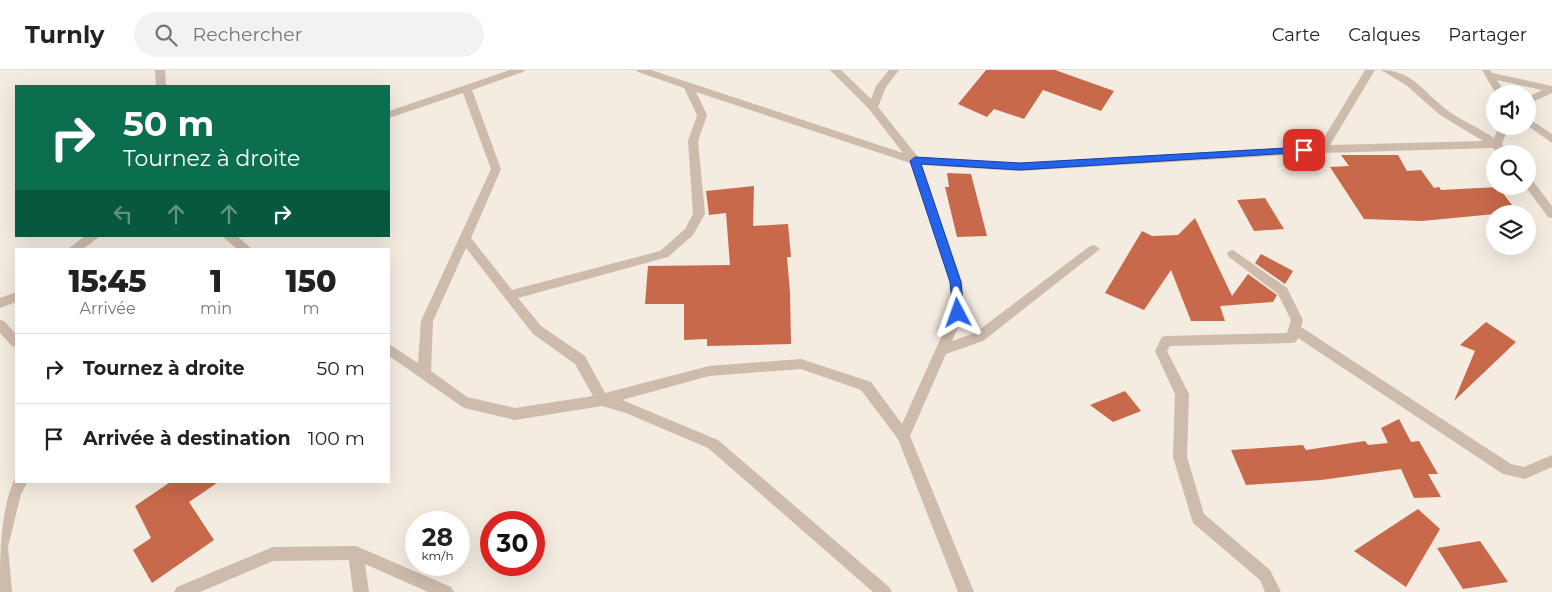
<!DOCTYPE html>
<html lang="fr">
<meta charset="utf-8">
<style>
body{margin:0;font-family:Montserrat,sans-serif;background:#f2f2f2;color:#222;height:100vh;display:flex;flex-direction:column;font-size:19px;white-space:nowrap}
*{box-sizing:border-box;margin:0}
p{font-size:16px;color:#767676}
.icon{flex:none;width:28px;height:28px;fill:none;stroke:currentColor;stroke-width:2;stroke-linecap:round;stroke-linejoin:round}
.map{position:relative;flex:1;overflow:hidden}
.sheet{position:absolute;left:15px;top:178px;width:375px;height:235px;display:flex;flex-direction:column;background:#fff;border-radius:0px;box-shadow:0 5px 20px #0002}
.sheet>*{flex:none}
.top-card{position:absolute;left:15px;top:15px;width:375px;height:152px;border-radius:0px;box-shadow:0 5px 20px #0002;background:#0b6e4f;color:#fff;overflow:hidden}
.tools{position:absolute;left:1486px;top:15px;display:grid;gap:10px}
.tools a{display:grid;place-items:center;width:50px;height:50px;border-radius:50%;background:#fff;box-shadow:0 5px 20px #0002;font-size:25px}
.speed{position:absolute;left:405px;top:441px;display:flex;gap:10px;font-size:25px;font-weight:700;text-align:center}
.speed>*{display:grid;place-content:center;width:65px;height:65px;border-radius:50%;background:#fff;box-shadow:0 5px 20px #0002;line-height:1}
.speed small{font-size:12px;font-weight:400}
.speed .limit{border:8px solid #d22;background:#fff;color:#111}
.pin{position:absolute;display:grid;place-items:center;width:42px;height:42px;color:#fff;margin:-21px;border-radius:10px;box-shadow:0 2px 8px #0006}
.me{position:absolute;width:55px;margin:-28px;rotate:356deg;stroke-linejoin:round;filter:drop-shadow(0 0 4px #0008)}
.turn{display:flex;align-items:center;gap:18px;height:105px;padding:0 25px;font-size:22px}
.turn .icon{width:65px;height:65px;stroke-width:2.5}
.turn b{display:block;font-size:35px;line-height:42px}
.lanes{display:flex;align-items:center;height:48px;padding:0 25px;background:#0003;justify-content:center;gap:25px;direction:ltr}
.lanes .off{opacity:.35}
.eta{display:flex;justify-content:space-evenly;align-items:center;height:85px;text-align:center}
.eta b{font-size:30px;font-weight:800;line-height:35px}
ul{padding:0;list-style:none}
li{display:flex;align-items:center;gap:15px;height:70px;padding:0 25px;border-top:1px solid #e0e0e0}
li div{flex:1}
li b{display:block;font-size:19px}
li em{font-style:normal}
header{display:flex;align-items:center;gap:30px;box-sizing:border-box;height:70px;padding:0 25px;background:#fff;border-bottom:1px solid #e0e0e0}
header strong{font-size:24px}
nav{display:flex;gap:28px;margin-inline-start:auto;font-size:18px}
.search{width:350px;height:45px;background:#f2f2f2;display:flex;align-items:center;gap:12px;box-sizing:border-box;padding:0 18px;border-radius:28px;color:#767676;font-size:19px}
.map>svg:first-child{display:block}
.building{fill:#c8694b}
.lines{fill:none;stroke-linecap:round;stroke-linejoin:round}
.minor{fill:#cdbbac;fill-rule:evenodd}
.route{fill:#2563eb;stroke:#184099}
</style>
<header>
<strong>Turnly</strong>
<div class="search"><svg class="icon" aria-label="search" viewBox="0 0 24 24"><circle cx="10" cy="10" r="6"/><path d="M15 15l6 6"/></svg>Rechercher</div>
<nav><a>Carte</a><a>Calques</a><a>Partager</a></nav>
</header>
<div class="map">
<svg width="1552" height="522" viewBox="0 0 1552 522">
<rect width="100%" height="100%" fill="#f4ebe1"/>
<g class="building">
<polygon points="986,0 1055,0 1114,21 1101,41 1043,20 1024,49 994,39 987,47 958,34"/>
<polygon points="1341,85 1398,85 1407,101 1421,100 1434,118 1439,117 1441,120 1498,117 1519,144 1495,144 1422,151 1364,149 1330,97 1349,96"/>
<polygon points="947,103 971,104 987,166 957,167 945,117 949,117"/>
<polygon points="754,116 753,156 788,154 791,187 787,187 790,223 791,274 707,276 707,269 684,270 684,234 645,234 648,196 730,195 726,143 709,145 706,121"/>
<polygon points="1265,128 1284,159 1254,161 1237,130"/>
<polygon points="1195,148 1232,226 1248,204 1277,225 1273,232 1220,236 1225,251 1191,251 1171,200 1144,240 1105,223 1142,161 1152,166 1178,165"/>
<polygon points="1261,184 1293,201 1285,214 1255,193"/>
<polygon points="1486,252 1516,272 1454,331 1475,281 1460,275"/>
<polygon points="1125,321 1141,341 1113,352 1090,335"/>
<polygon points="1399,349 1411,372 1419,371 1438,404 1428,404 1441,427 1414,428 1401,399 1321,410 1246,415 1231,380 1303,375 1306,380 1365,371 1368,375 1388,373 1381,358"/>
<polygon points="172,411 220,411 189,432 214,470 152,513 133,480 151,468 135,436"/>
<polygon points="1418,439 1440,459 1406,517 1354,481"/>
<polygon points="1480,471 1508,512 1463,519 1437,478"/>
</g>
<g class="lines">
<g class="minor">
<polygon points="155,0 165,0 166,16 156,16"/>
<path d="M510,0H525L523,2L472,20L501,99L471,168L512,220L660,181L685,159L693,144L688,71L697,45L684,18L638,2L636,0H651L903,83L869,39L830,0H841L871,29L876,16L889,0H899L886,17L878,37L918,87L1020,93L1319,76L1365,0H1375L1330,75L1483,71L1440,45L1406,15L1381,0C1414,0 1425,25 1450,42C1464,52 1480,58 1494,68L1499,56H1509L1502,74L1510,84H1499L1493,78L1322,83L1020,101L922,95L962,212L964,243L952,271L975,263L1090,176L1094,175L1100,179L983,271L946,284L910,366L974,522H958L898,369L861,320L801,299L709,306L622,330L718,370L889,517L892,522H873L708,378L626,343L602,336L515,350L464,338L389,286V274L418,293L421,251L491,99L463,23L389,48V41ZM696,22L910,93L950,212L952,243L902,354L871,312L801,289L709,296L605,323L585,286L541,256L518,228L668,187L693,165L705,144L698,71L707,45ZM466,178L533,264L575,294L593,326L515,338L467,327L431,301L433,251Z"/>
<polygon points="1482,0 1490,0 1492,3 1552,16 1552,23 1528,34 1528,27 1542,20 1497,10 1506,24 1496,24"/>
<polygon points="1528,48 1552,64 1552,73 1528,56"/>
<polygon points="1528,109 1532,110 1552,136 1552,148 1548,147 1525,116 1528,116"/>
<polygon points="85,166 100,166 83,179 68,179"/>
<polygon points="222,166 237,166 252,179 237,179"/>
<polygon points="1233,180 1287,218 1303,250 1301,257 1511,394 1524,397 1552,385 1552,397 1525,409 1503,404 1298,268 1296,272 1292,273 1170,276 1167,281 1189,324 1187,387 1204,444 1270,500 1281,522 1265,522 1260,510 1193,453 1173,387 1175,324 1155,281 1162,267 1166,266 1287,263 1291,250 1278,224 1229,187 1227,184 1229,181"/>
<polygon points="16,222 16,232 0,238 0,228"/>
<polygon points="0,250 4,251 16,264 16,277 12,276 0,263"/>
<path d="M16,406V411H28L21,424L8,477L12,522H0C0,484 0,439 16,406Z"/>
<polygon points="356,476 451,517 454,522 428,522 365,494 369,522 353,522 349,490 273,491 200,522 174,522 177,517 273,477"/>
</g>
</g>
<polygon class="route" points="1304,77 1307,78 1307,82 1020,100 921,94 961,212 964,243 958,248 953,243 950,212 910,91 915,87 1020,93"/>
</svg>
<div class="tools">
<a><svg class="icon" aria-label="sound" viewBox="0 0 24 24"><path d="M4 9h4l5-4v14l-5-4H4zM17 9q2 3 0 6"/></svg></a>
<a><svg class="icon" aria-label="search" viewBox="0 0 24 24"><circle cx="10" cy="10" r="6"/><path d="M15 15l6 6"/></svg></a>
<a><svg class="icon" aria-label="layers" viewBox="0 0 24 24"><path d="M12 4l9 5-9 5-9-5zM3 14l9 5 9-5"/></svg></a>
</div>
<div class="speed"><div>28<small>km/h</small></div><div class="limit">30</div></div>
<div class="pin" style="left:1304px;top:80px;background:#d93025"><svg class="icon" aria-label="arrive" viewBox="0 0 24 24"><path d="M6 21V4h12l-3 4 3 4H6"/></svg></div>
<svg class="me" style="left:958px;top:243px" viewBox="-20 -20 40 40"><path d="M0-17L14 15 0 8-14 15z" fill="#2563eb" stroke="#fff" stroke-width="4"/></svg>
<div class="top-card">
<div class="turn"><svg class="icon" aria-label="right" viewBox="0 0 24 24"><path d="M7 20v-9h11M14 6l5 5-5 5"/></svg><div><b>50 m</b>Tournez à droite</div></div>
<div class="lanes"><svg class="icon off" aria-label="left" viewBox="0 0 24 24"><path d="M17 20v-9H6M10 6l-5 5 5 5"/></svg><svg class="icon off" aria-label="ahead" viewBox="0 0 24 24"><path d="M12 20V5M6 11l6-6 6 6"/></svg><svg class="icon off" aria-label="ahead" viewBox="0 0 24 24"><path d="M12 20V5M6 11l6-6 6 6"/></svg><svg class="icon" aria-label="right" viewBox="0 0 24 24"><path d="M7 20v-9h11M14 6l5 5-5 5"/></svg></div>
</div>
<section class="sheet">
<div class="eta">
<div><b>15:45</b><p>Arrivée</p></div>
<div><b>1</b><p>min</p></div>
<div><b>150</b><p>m</p></div>
</div>
<ul>
<li><svg class="icon" aria-label="right" viewBox="0 0 24 24"><path d="M7 20v-9h11M14 6l5 5-5 5"/></svg><div><b>Tournez à droite</b></div><em>50 m</em></li>
<li><svg class="icon" aria-label="arrive" viewBox="0 0 24 24"><path d="M6 21V4h12l-3 4 3 4H6"/></svg><div><b>Arrivée à destination</b></div><em>100 m</em></li>
</ul>
</section>
</div>
